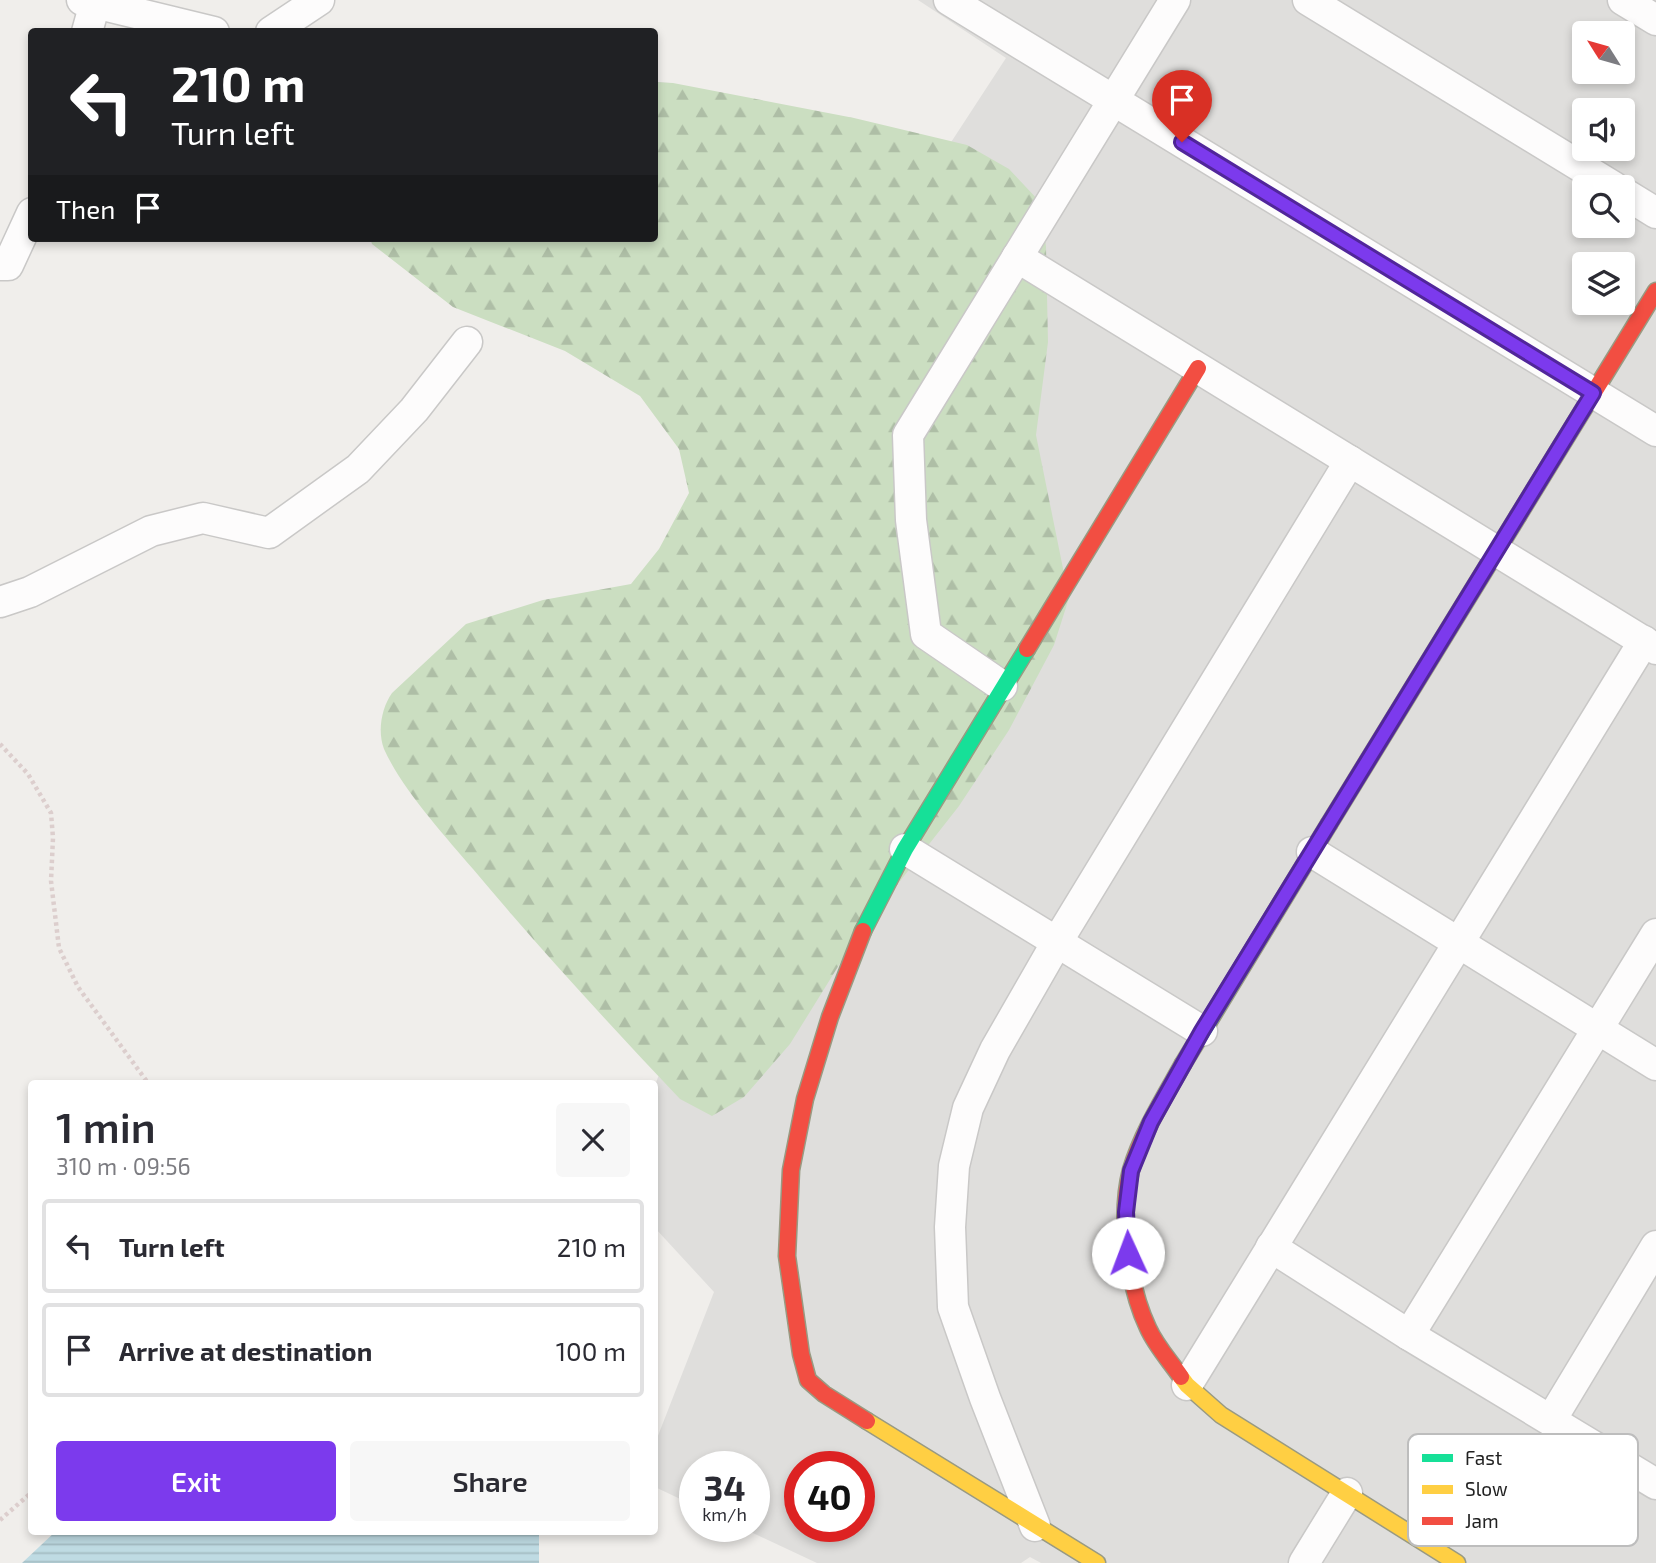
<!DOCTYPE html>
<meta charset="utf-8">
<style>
body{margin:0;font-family:"Exo 2",sans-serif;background:#f7f7f7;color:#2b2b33;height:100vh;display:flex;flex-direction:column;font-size:26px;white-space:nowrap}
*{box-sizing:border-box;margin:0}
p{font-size:23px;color:#7c7c81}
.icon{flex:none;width:38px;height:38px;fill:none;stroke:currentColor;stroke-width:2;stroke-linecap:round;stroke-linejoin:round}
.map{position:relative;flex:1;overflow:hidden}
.panel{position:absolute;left:28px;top:1080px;width:630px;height:455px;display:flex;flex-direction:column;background:#fff;border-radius:7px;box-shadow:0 4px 10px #0003}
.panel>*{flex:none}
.hud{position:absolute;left:28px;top:28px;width:630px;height:214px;border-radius:7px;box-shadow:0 4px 10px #0003;background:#202124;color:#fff;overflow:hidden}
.needle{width:46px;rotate:307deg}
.buttons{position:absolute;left:1572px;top:21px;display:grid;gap:14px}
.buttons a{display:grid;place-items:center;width:63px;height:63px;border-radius:7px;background:#fff;box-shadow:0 4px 10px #0003;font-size:35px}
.speed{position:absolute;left:679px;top:1451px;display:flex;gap:14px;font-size:35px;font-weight:700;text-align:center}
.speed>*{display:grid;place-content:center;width:91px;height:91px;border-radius:50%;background:#fff;box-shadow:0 4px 10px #0003;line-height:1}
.speed small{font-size:18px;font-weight:400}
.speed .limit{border:10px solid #d22;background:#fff;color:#111}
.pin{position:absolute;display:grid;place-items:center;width:60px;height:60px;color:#fff;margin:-72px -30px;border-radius:50% 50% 50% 0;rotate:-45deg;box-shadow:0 0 7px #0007}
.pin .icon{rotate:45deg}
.me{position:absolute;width:77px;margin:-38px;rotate:358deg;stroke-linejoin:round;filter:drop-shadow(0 0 5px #0008)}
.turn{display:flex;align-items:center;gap:24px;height:147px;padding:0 28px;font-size:32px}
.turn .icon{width:91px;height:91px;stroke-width:2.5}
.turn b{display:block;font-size:49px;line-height:60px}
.then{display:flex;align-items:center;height:66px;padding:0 28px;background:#0003;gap:14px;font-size:26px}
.round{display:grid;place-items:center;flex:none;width:74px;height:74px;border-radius:7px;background:#f7f7f7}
.headline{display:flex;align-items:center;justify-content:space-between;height:119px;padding:0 28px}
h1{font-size:42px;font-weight:600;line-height:52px}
.button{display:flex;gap:14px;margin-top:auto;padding:14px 28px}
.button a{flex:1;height:80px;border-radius:7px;background:#7c3aed;color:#fff;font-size:28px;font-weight:600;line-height:80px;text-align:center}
.button a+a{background:#f7f7f7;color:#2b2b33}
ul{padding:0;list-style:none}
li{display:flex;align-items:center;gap:21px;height:94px;margin:0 14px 10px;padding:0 14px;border:4px solid #e1e1e2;border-radius:7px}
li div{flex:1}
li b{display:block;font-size:26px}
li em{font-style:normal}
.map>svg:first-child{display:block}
.residential{fill:#dfdedc;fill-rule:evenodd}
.forest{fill:url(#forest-firs)}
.water{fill:url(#water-rules)}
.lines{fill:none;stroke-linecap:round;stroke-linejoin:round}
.street-casing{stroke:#c9c8c7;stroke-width:33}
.fast-casing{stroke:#999a82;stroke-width:19}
.slow-casing{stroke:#999a82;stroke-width:19}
.jam-casing{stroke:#999a82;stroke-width:19}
.path{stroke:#dccecd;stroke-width:4.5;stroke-dasharray:3.5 3.5;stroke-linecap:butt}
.street{stroke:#fdfcfc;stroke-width:30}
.fast{stroke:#16e098;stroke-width:16}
.slow{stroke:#ffcf43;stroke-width:16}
.jam{stroke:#f24e42;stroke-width:16}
.route-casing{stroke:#51269a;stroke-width:18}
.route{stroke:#7c3aed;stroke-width:12}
.key{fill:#fff;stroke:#bdbdbd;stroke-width:2}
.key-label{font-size:19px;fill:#222}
</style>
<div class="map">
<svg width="1656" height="1563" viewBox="0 0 1656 1563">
<defs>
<pattern id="forest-firs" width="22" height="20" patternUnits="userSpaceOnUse" patternTransform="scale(1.75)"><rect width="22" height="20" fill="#cbdec1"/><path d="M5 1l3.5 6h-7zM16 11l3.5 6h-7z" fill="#aebea6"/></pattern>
<pattern id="water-rules" width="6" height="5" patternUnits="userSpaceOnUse" patternTransform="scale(1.75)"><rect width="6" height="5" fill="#bfdbe3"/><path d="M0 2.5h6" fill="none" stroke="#a4bcc2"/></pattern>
</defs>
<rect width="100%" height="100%" fill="#f0eeeb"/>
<path class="residential" d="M918,0H1656V1563H1041L1030,1557L1021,1563H817L738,1526H754V1466H695V1506L655,1487L654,1446L714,1292L655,1228V1085L681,1019L822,340L1006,58ZM1584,33H1622V72H1584ZM1584,110H1622V149H1584ZM1584,187H1622V226H1584ZM1584,264H1622V303H1584ZM800,1466H859V1526H800Z"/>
<path class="forest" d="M655,82L673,83L854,118L967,145L1009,169L1041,203L1046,247L1048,342L1036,435L1069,598L1054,645L1009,730L959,806L857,936L790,1044L744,1097L712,1116L680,1099C609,1024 539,948 473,869C444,835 402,789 384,749C377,731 382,707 392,693L466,624L543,600L631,584L659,549L689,493L679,449L640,396L565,351L453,307L372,244L370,238H654Z"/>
<polygon class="water" points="56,1531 539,1531 539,1563 22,1563"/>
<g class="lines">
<g class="street-casing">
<g id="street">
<polyline points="82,0 214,32"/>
<polyline points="949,0 1656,431"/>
<polyline points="1308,0 1614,187"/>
<polyline points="1623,0 1656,20"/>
<polyline points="87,32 95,3"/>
<polyline points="271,32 319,0"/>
<polyline points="1622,192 1656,213"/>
<polyline points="1017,257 1656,649"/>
<polyline points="0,265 8,265 32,213"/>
<polyline points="0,602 30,592 151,531 203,518 269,533 358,469 414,410 467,342"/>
<polyline points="1002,686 926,634 911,520 908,435 1175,0"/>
<polyline points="905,849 1202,1031"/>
<polyline points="1312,852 1656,1065"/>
<polyline points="1271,1247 1409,1335 1656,1484"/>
<polyline points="1409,1335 1656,934"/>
<polyline points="1187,1385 1644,641"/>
<polyline points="1551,1420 1656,1246"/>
<polyline points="1035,1526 985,1398 953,1307 950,1227 954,1166 968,1108 995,1050 1057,942 1350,461"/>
<polyline points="1304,1563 1347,1493"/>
</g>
</g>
<g class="fast-casing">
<g id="fast">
<polyline points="863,931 905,849 1027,649"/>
<polyline points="1183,1064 1329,824"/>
</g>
</g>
<g class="slow-casing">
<g id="slow">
<polyline points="1329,824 1518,516"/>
<polyline points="1181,1377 1187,1385 1221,1415 1457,1563"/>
<polyline points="867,1421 1097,1563"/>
</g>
</g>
<g class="jam-casing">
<g id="jam">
<polyline points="1518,516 1656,291"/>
<polyline points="1027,649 1198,368"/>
<polyline points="863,931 830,1017 805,1099 791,1170 787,1256 801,1354 808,1380 824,1394 867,1421"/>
<path d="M1181,1377C1170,1361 1156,1346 1148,1328C1128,1286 1119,1216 1131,1170C1142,1133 1164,1098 1183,1064"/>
</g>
</g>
<g class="path">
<polyline points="0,744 28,774 51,813 53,838 51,881 59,948 78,987 148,1083"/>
<polyline points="0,1520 32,1492"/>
</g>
<use href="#street" class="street"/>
<use href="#fast" class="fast"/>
<use href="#slow" class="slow"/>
<use href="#jam" class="jam"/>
</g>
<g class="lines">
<g class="route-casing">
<polyline id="route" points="1128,1253 1126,1212 1131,1171 1151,1122 1202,1031 1593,393 1182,142"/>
</g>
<use href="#route" class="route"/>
</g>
<rect x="1408" y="1434" width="230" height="112" rx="10" class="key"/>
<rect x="1422" y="1454" width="31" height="8" fill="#16e098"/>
<rect x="1422" y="1485" width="31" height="9" fill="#ffcf43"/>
<rect x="1422" y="1517" width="31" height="8" fill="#f24e42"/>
<g class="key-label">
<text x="1465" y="1465">Fast</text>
<text x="1465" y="1496">Slow</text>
<text x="1465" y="1528">Jam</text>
</g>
</svg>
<div class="buttons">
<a><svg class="needle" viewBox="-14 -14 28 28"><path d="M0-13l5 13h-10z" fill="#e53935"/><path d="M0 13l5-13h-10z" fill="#7c7c81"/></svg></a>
<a><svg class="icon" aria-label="sound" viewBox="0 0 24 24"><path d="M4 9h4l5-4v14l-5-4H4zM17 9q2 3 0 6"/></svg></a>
<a><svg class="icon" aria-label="search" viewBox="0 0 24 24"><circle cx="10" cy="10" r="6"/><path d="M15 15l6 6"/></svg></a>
<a><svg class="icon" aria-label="layers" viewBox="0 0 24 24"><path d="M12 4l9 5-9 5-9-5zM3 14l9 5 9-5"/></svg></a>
</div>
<div class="speed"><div>34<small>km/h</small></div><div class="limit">40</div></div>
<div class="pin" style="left:1182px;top:142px;background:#d93025"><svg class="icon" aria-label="arrive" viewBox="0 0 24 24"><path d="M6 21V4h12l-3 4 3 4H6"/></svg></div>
<svg class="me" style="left:1128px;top:1253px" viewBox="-20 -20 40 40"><circle r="19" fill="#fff"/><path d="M0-13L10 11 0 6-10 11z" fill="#7c3aed"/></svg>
<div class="hud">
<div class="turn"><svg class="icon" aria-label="left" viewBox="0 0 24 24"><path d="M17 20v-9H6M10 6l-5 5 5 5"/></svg><div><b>210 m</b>Turn left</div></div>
<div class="then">Then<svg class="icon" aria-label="arrive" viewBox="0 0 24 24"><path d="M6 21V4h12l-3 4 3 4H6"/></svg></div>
</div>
<section class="panel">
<div class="headline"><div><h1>1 min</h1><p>310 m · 09:56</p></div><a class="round"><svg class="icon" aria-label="close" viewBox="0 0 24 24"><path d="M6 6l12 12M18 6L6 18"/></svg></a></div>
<ul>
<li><svg class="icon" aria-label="left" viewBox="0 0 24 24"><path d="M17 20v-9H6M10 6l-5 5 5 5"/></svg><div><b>Turn left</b></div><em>210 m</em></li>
<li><svg class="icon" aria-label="arrive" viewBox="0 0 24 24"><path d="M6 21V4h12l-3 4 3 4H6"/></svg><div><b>Arrive at destination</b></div><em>100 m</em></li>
</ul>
<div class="button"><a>Exit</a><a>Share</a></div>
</section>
</div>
